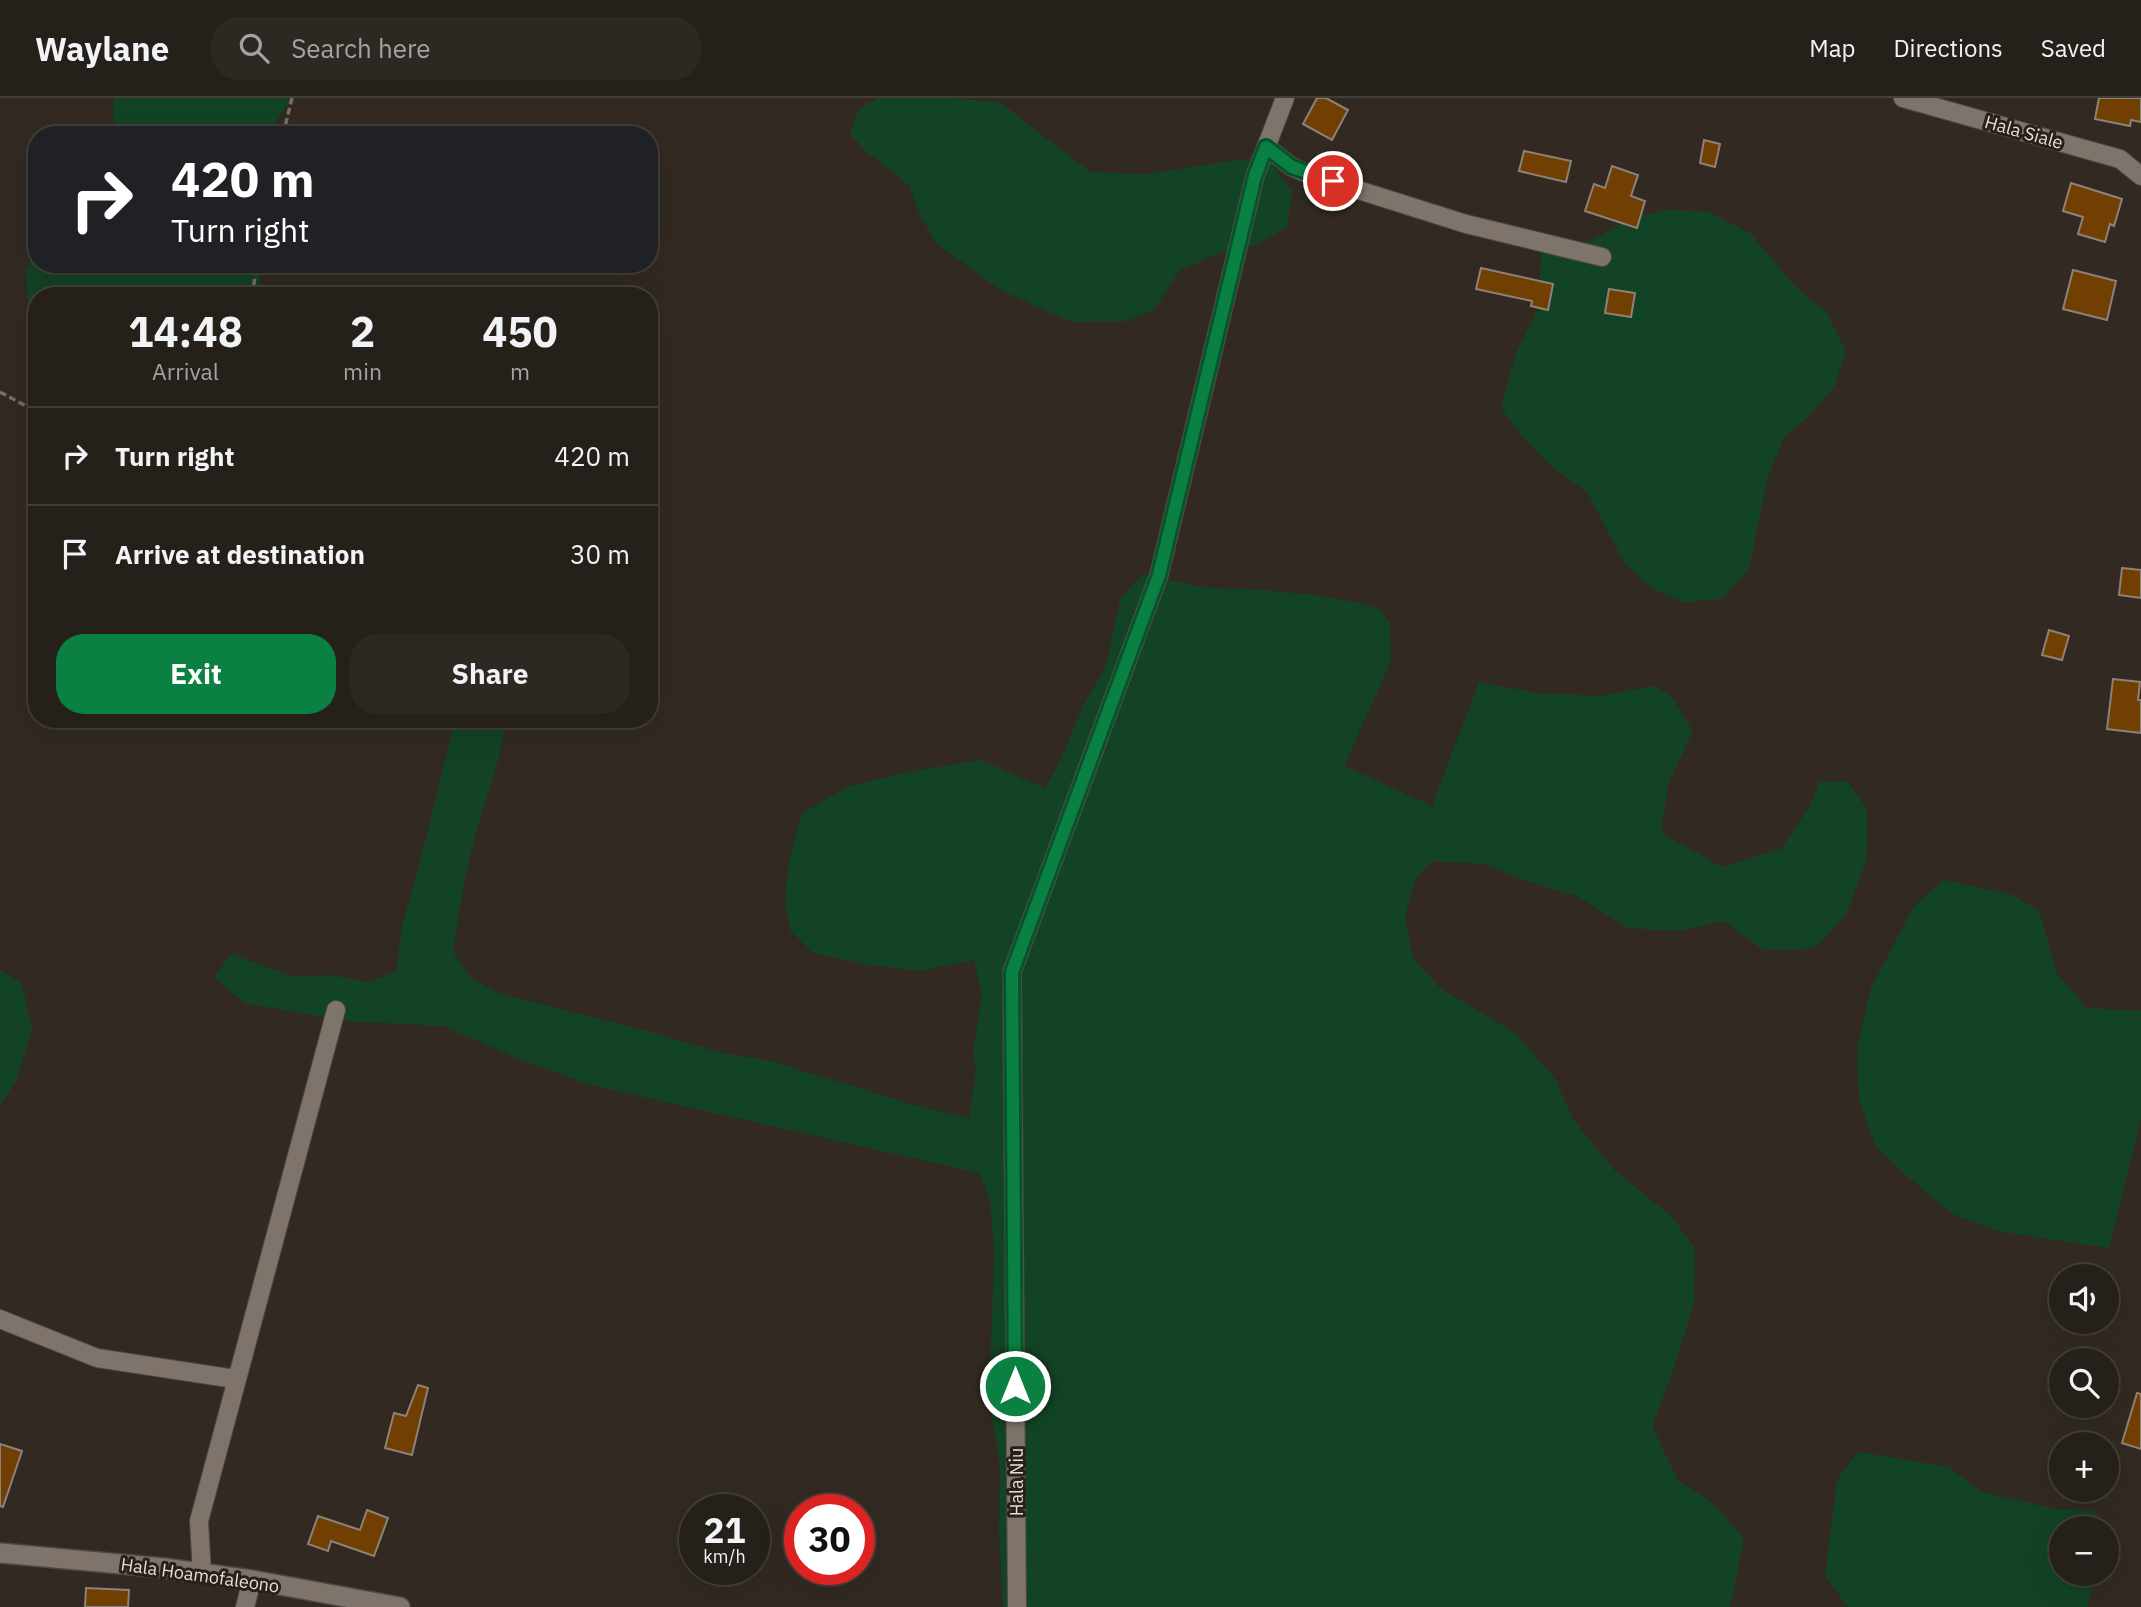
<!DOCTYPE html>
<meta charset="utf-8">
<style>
body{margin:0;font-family:"IBM Plex Sans",sans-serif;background:#2e2823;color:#f1f3f6;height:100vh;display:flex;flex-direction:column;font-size:26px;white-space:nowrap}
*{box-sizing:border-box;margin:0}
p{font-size:23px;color:#a4a3a2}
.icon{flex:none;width:38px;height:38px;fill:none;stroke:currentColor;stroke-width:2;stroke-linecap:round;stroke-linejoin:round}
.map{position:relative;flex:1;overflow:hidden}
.sheet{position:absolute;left:28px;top:189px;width:630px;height:441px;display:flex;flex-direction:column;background:#26201a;border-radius:28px;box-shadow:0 7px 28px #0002,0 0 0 2px #423e39}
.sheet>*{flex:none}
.banner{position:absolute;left:28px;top:28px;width:630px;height:147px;border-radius:28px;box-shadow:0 7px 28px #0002,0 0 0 2px #423e39;background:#202124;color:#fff;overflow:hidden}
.tools{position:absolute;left:2049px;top:1166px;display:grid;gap:14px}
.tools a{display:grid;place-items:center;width:70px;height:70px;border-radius:50%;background:#26201a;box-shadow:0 7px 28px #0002,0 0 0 2px #423e39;font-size:35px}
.speed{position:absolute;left:679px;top:1396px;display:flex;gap:14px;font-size:35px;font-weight:700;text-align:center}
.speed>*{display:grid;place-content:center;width:91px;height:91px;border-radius:50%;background:#26201a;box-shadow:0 7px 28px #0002,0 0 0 2px #423e39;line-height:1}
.speed small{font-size:18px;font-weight:400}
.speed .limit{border:10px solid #d22;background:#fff;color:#111}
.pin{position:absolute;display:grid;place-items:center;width:60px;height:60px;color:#fff;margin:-30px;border:4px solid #fff;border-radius:50%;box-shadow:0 2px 7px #0007}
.me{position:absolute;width:77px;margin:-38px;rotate:0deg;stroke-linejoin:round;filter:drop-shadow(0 0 5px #0008)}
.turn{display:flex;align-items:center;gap:24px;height:147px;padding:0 28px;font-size:32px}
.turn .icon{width:91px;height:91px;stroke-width:2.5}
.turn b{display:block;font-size:49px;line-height:60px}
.eta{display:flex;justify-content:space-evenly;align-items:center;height:119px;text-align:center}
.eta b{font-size:42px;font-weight:700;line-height:49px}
.action{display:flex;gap:14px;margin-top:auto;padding:14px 28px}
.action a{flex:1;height:80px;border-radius:28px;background:#0b8043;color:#fff;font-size:28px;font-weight:700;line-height:80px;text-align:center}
.action a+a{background:#2e2823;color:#f1f3f6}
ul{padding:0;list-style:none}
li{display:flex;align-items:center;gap:21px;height:98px;padding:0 28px;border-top:2px solid #423e39}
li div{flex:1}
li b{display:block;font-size:26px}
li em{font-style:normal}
header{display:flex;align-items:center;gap:42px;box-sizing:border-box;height:98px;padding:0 35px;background:#26201a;border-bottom:2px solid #423e39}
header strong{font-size:33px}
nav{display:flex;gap:38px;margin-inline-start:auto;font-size:24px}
.search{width:490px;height:63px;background:#2e2823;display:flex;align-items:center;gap:18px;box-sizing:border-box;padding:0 24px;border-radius:28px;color:#a4a3a2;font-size:26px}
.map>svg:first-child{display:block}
.green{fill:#134325}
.building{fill:#713f01;stroke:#8c8279;stroke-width:2}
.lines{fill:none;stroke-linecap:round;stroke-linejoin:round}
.minor-casing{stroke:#4e4740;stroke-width:20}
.tertiary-casing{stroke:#4e4740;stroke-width:22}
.path{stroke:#756d66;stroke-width:3.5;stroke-dasharray:7 3.5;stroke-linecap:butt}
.minor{stroke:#7e746b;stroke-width:18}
.tertiary{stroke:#7e746b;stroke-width:19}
.route-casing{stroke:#07532c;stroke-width:18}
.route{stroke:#0b8043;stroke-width:12}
.labels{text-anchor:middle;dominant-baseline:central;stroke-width:6;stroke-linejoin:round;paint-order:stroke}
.street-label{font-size:18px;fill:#e3ddd8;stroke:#282019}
</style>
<header>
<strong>Waylane</strong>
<div class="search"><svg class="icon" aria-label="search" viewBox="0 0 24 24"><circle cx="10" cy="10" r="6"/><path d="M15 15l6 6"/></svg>Search here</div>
<nav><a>Map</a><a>Directions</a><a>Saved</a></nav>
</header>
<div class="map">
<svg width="2141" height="1509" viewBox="0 0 2141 1509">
<rect width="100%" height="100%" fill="#322a22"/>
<g class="green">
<polygon points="116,0 292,0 266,37 114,37 113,6"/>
<polygon points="879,0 954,0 1001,5 1090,74 1148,76 1243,61 1272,65 1292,94 1287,129 1256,147 1217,156 1179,173 1154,212 1127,223 1072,224 1000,192 937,146 922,121 908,86 867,54 850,36 859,11"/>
<polygon points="1666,112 1709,114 1750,135 1795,188 1827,215 1846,253 1834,289 1808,319 1784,339 1768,378 1749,471 1722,501 1685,504 1656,493 1625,466 1587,394 1554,371 1526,343 1501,310 1516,255 1539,210 1541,151 1586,145 1632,120"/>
<polygon points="37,150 37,166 260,166 261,198 37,198 37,210 28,204 26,172"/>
<path d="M1143,476L1206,490L1252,491L1313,497L1355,504L1380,511L1390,525L1391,563L1344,668L1432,708L1479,584L1537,595L1600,598L1654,588L1672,599L1693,633L1668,686L1661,735L1722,769L1781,751L1810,708L1819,684L1847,683L1867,711V760L1847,815L1818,848L1796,852L1762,851L1724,823L1677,833L1628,830L1577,798L1523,782L1485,766L1432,763L1416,779L1405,818L1413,861L1441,891L1514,934L1555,981L1573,1021L1613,1071L1672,1119L1695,1150L1694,1205L1674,1270L1652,1328L1678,1382L1714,1406L1744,1441L1730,1509H1003L999,1433L1000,1367L989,1300L994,1156L990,1102L979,1075L587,986L519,961L443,928L349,923L244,905L214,879L231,856L295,879L330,877L368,884L396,874L402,829L427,737L455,621H506C501,665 483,705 473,747C464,783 458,818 453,854L471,880L501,896L647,933L722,955L771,963L914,1007L969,1020L976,971L973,954L982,896L974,862L919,873L870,867L813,855L790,832L785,804L789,764L802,715L849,688L909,674L980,662L1045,690L1060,663L1083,609L1107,565L1120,501Z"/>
<polygon points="1943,782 2010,796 2039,812 2057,876 2087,910 2141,913 2141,1020 2109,1150 1997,1133 1953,1116 1917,1087 1875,1047 1859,1002 1857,952 1870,892 1914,808"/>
<polygon points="0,872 22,885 32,932 16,983 0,1008"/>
<polygon points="1858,1354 1949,1369 1982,1394 2055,1411 2092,1412 2108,1427 2107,1432 2107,1430 2062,1430 2062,1475 2095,1475 2088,1509 1848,1509 1825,1478 1837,1382"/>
</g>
<g class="building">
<polygon points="1317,0 1326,0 1348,12 1332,42 1303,26"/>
<polygon points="2099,0 2141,0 2141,24 2131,22 2130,28 2095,21"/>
<polygon points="1704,42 1720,46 1715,69 1700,65"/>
<polygon points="1524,53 1571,63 1566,84 1519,73"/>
<polygon points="1612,68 1638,77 1631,98 1645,103 1637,130 1585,113 1594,86 1605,90"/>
<polygon points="2071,85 2122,101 2114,128 2110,126 2105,144 2078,136 2083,119 2063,113"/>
<polygon points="1481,170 1553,186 1548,212 1531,208 1532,203 1476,191"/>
<polygon points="2073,172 2116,183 2107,222 2063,211"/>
<polygon points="1609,191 1635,195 1631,219 1605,215"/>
<polygon points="2122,470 2141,472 2141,500 2119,497"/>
<polygon points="2049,532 2069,538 2062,562 2042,557"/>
<polygon points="2113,581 2140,584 2138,602 2141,602 2141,635 2107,631"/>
<polygon points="418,1287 428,1290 412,1357 385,1350 394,1315 406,1318"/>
<polygon points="2137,1295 2141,1296 2141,1351 2122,1345"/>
<polygon points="0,1346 22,1353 3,1409 0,1408"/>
<polygon points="367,1412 388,1420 374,1458 331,1443 328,1453 308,1446 318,1418 360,1432"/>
<polygon points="86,1490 129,1492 128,1509 85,1509"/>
</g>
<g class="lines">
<g class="minor-casing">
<g id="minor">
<polyline points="1903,0 2120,61 2141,78"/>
<polyline points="1266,49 1292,69 1311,77 1466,126 1602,159"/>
<polyline points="0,1221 97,1260 235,1281"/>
<polyline points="202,1475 199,1423 336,912"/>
<polyline points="245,1509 252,1482"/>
<polyline points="1017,1509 1012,874 1159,477 1255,78 1285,0"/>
</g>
</g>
<g class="tertiary-casing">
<polyline id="tertiary" points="0,1455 164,1470 252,1482 400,1509"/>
</g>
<g class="path">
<polyline points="283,37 292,0"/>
<polyline points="252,198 257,166"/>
<polyline points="0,294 37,314"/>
<polyline points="649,414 655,416"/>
</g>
<use href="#minor" class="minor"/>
<use href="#tertiary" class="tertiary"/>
</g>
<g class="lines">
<g class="route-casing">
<polyline id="route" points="1015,1288 1012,874 1159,477 1255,78 1266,49 1292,69 1333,83"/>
</g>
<use href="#route" class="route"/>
</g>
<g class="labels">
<g class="street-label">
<text transform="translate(2024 34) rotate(16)">Hala Siale</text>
<text transform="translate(1016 1384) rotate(-90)">Hala Niu</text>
<text transform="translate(200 1477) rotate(8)">Hala Hoamofaleono</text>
</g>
</g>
</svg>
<div class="tools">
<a><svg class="icon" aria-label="sound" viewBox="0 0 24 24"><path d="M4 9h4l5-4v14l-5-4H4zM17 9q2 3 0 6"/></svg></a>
<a><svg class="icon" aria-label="search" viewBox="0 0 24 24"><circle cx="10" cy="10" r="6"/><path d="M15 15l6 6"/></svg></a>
<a>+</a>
<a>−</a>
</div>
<div class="speed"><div>21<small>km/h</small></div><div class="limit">30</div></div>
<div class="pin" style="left:1333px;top:83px;background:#d93025"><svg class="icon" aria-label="arrive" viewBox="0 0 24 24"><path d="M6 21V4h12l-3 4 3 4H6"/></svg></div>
<svg class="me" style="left:1015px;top:1288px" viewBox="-20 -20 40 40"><circle r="17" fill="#0b8043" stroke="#fff" stroke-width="3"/><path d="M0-11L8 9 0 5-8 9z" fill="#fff"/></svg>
<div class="banner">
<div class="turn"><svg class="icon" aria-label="right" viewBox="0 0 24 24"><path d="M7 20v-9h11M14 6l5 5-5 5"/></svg><div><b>420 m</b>Turn right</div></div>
</div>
<section class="sheet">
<div class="eta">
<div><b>14:48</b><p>Arrival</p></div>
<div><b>2</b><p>min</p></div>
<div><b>450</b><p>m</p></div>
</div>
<ul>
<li><svg class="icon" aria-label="right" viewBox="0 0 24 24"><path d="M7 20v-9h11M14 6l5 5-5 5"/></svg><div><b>Turn right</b></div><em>420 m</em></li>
<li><svg class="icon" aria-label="arrive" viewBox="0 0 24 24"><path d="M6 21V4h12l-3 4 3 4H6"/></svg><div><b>Arrive at destination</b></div><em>30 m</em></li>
</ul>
<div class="action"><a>Exit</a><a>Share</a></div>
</section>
</div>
